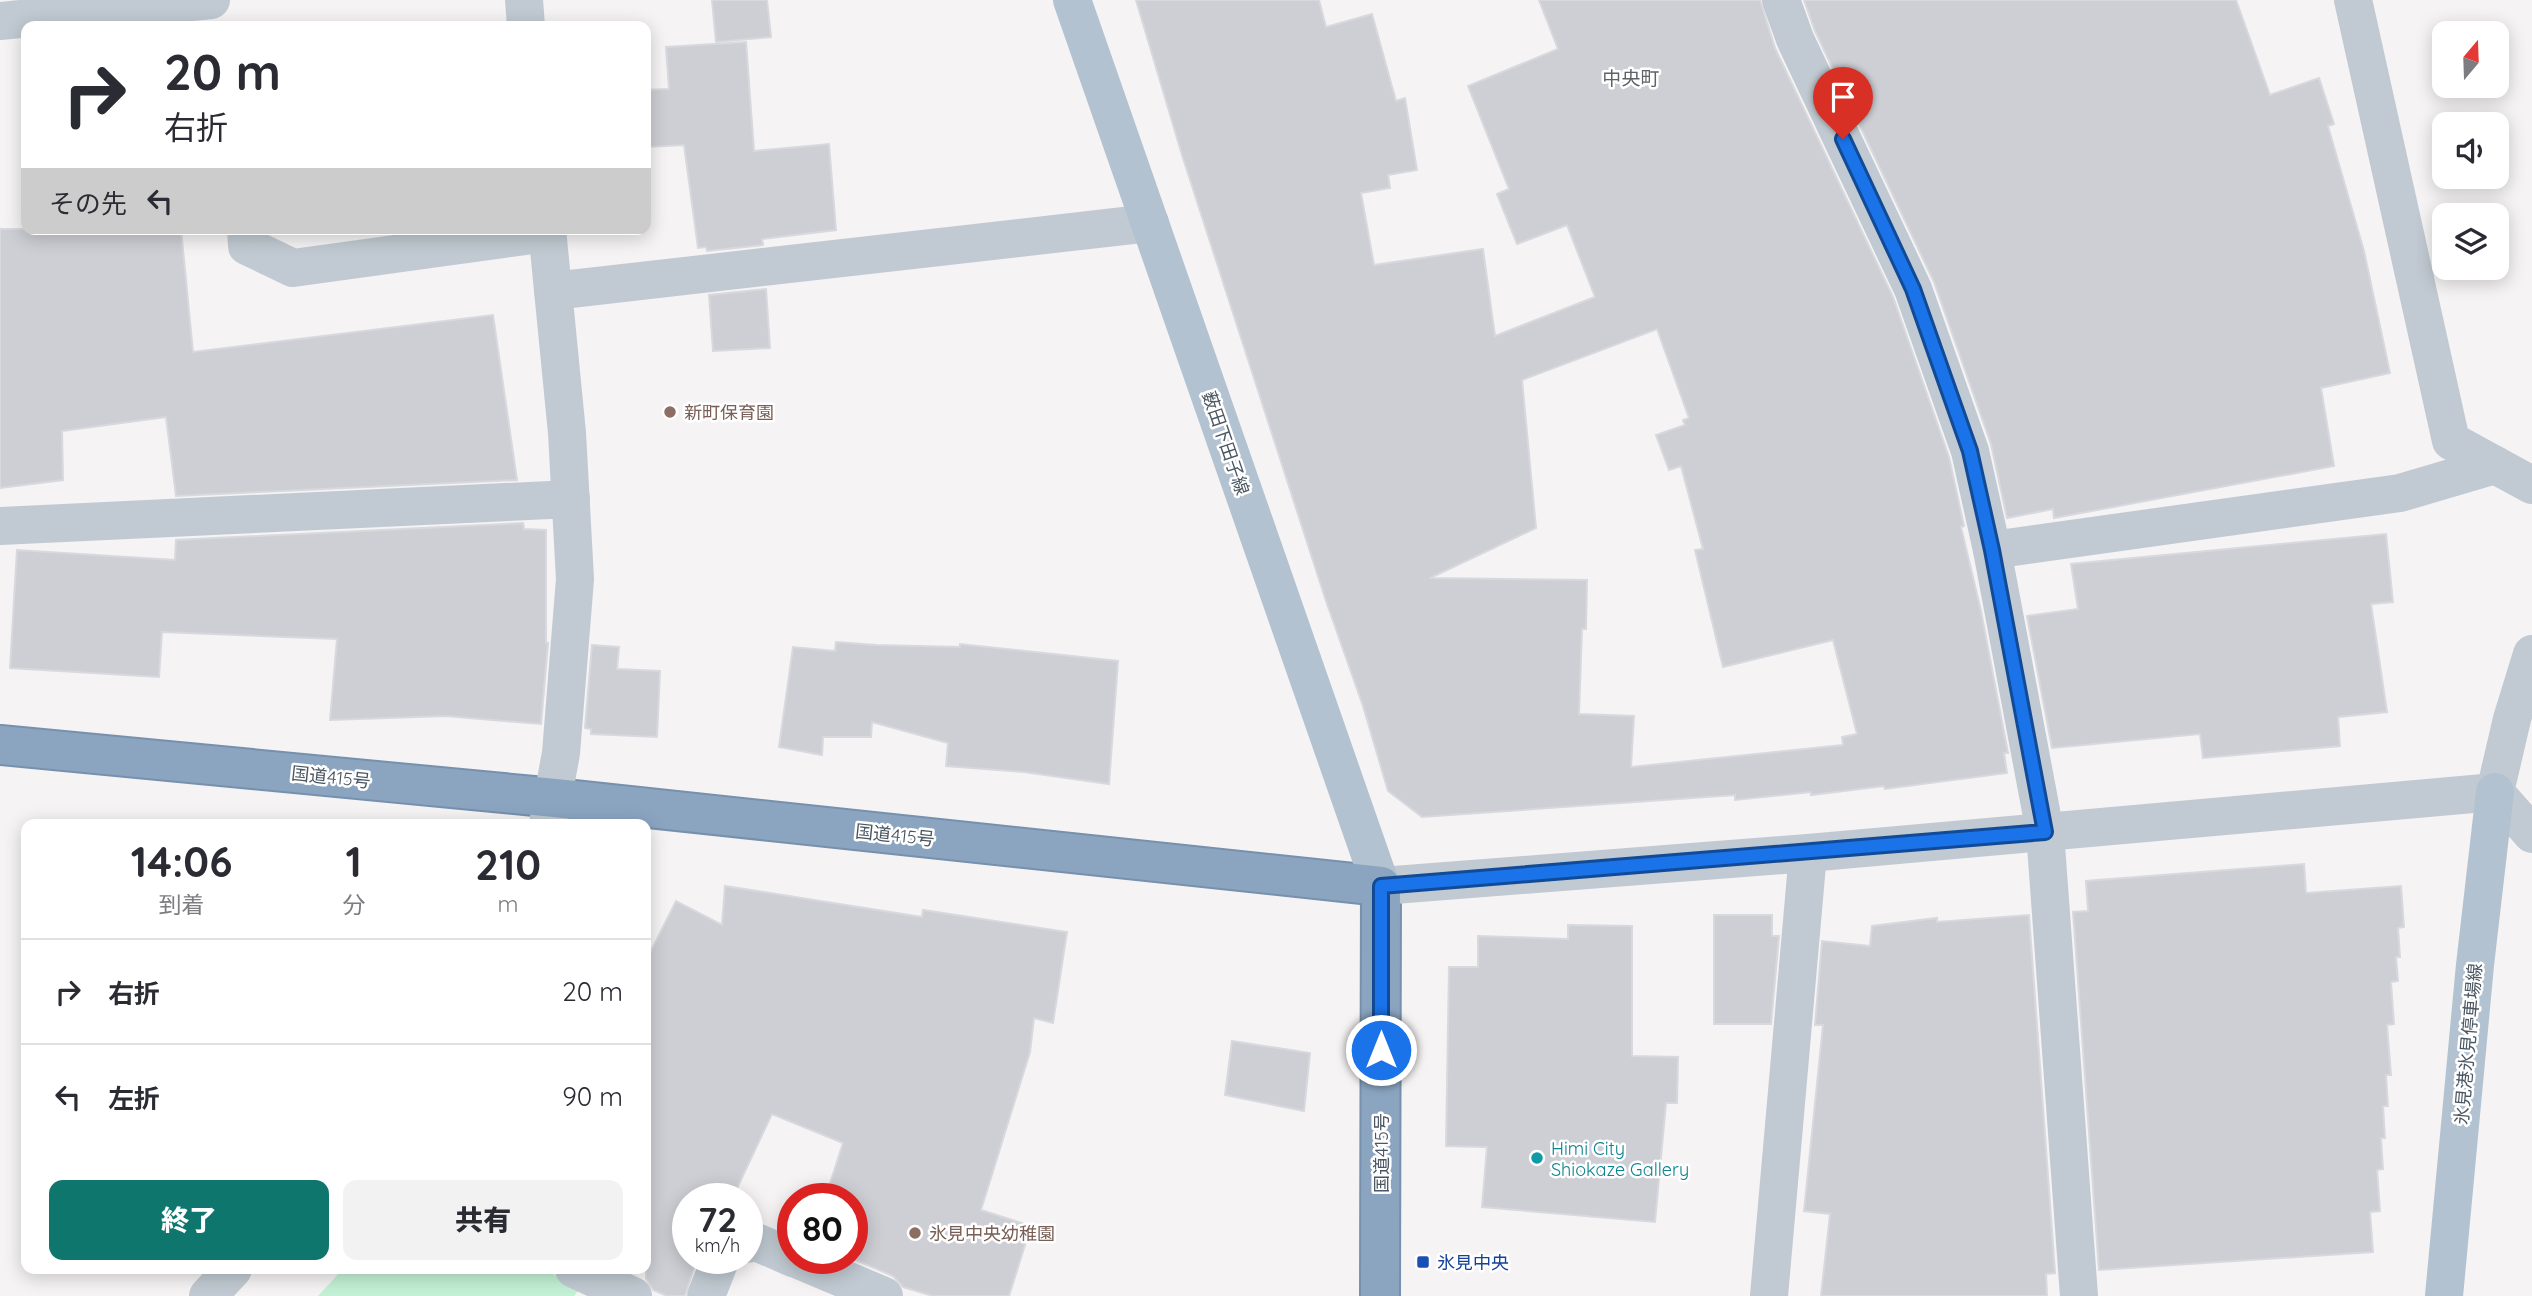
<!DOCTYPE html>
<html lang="ja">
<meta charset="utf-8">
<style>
body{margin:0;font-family:Quicksand,"Noto Sans JP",sans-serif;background:#f2f2f3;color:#2b2b33;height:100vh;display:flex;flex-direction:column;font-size:26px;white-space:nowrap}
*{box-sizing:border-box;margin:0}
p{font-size:23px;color:#7c7c81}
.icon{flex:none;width:38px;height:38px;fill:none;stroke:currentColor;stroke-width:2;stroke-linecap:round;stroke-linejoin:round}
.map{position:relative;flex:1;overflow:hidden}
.panel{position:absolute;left:21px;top:819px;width:630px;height:455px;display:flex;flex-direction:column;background:#fff;border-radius:14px;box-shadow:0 4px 18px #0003}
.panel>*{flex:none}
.guide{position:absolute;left:21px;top:21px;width:630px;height:214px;border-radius:14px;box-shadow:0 4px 18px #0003;background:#fff;color:#2b2b33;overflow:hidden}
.needle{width:46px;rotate:19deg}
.buttons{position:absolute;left:2432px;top:21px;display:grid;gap:14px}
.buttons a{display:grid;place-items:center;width:77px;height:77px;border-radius:14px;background:#fff;box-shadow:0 4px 18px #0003;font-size:35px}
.speed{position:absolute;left:672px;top:1183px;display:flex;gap:14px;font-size:35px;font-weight:700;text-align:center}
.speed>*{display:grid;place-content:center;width:91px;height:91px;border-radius:50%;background:#fff;box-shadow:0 4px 18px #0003;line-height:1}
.speed small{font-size:18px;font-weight:400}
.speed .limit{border:10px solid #d22;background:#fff;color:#111}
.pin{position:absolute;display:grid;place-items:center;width:60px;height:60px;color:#fff;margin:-72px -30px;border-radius:50% 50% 50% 0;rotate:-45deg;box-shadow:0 0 7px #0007}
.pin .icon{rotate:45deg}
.me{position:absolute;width:77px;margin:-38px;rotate:0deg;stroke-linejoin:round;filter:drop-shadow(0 0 5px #0008)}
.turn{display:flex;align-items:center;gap:24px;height:147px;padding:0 28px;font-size:32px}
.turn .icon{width:91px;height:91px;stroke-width:2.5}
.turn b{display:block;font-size:49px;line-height:60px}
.then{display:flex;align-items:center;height:66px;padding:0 28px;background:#0003;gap:14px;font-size:26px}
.eta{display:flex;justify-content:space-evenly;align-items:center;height:119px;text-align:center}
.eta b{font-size:42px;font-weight:800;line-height:49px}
.button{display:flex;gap:14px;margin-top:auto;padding:14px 28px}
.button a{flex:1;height:80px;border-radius:14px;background:#0f766e;color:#fff;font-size:28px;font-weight:800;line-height:80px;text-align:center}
.button a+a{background:#f2f2f3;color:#2b2b33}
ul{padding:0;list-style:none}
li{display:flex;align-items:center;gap:21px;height:105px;padding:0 28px;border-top:2px solid #e1e1e2}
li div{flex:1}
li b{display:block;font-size:26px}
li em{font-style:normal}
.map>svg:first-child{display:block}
.green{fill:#c3f1d5}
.building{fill:#cdcfd5;stroke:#d7d9de;stroke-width:2;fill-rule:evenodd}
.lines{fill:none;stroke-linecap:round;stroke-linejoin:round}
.highway-casing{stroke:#7690ad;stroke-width:42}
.minor{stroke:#c1cad2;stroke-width:38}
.major{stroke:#b3c2d1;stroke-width:38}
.highway{stroke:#8ba5c1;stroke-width:38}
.route-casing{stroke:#114b97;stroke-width:18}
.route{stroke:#1a73e8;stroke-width:12}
.education-dot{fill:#8d6e63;stroke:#fff;stroke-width:2.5}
.culture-dot{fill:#0f9aa8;stroke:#fff;stroke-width:2.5}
.transit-dot{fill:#1a4fb4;stroke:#fff;stroke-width:2.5}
.labels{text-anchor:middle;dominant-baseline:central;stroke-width:5;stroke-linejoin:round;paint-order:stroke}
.education-label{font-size:18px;fill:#785e54;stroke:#fff;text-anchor:start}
.street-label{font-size:18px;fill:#4a5661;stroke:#fff}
.culture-label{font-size:18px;fill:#0d838f;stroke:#fff;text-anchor:start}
.transit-label{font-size:18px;fill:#164399;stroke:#fff;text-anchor:start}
.neighbourhood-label{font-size:19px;fill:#5f6368;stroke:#fff}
</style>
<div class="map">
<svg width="2532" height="1296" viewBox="0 0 2532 1296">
<rect width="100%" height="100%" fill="#f5f3f3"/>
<polygon class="green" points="343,1269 543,1269 580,1288 574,1296 318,1296"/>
<g class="building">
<polygon points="712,0 767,0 771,37 716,42"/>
<path d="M1136,0H1319L1326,27L1372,14L1396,101L1405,98L1417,170L1388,175L1390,188L1361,193L1374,265L1483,249L1495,336L1595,297L1567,225L1517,244L1497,194L1509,189L1468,86L1558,49L1539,0H1760L1775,48L1893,297L1949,457L1964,526L1961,527L1981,611L2008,753H2004L2007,773L1885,789L1884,786L1811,795V792L1735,800V795L1422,817L1388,791L1363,706L1326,601L1182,155ZM1657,329L1689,418L1683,420L1685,425L1656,435L1669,470L1681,466L1703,549L1695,550L1723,667L1833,640L1857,734L1842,737L1843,745L1631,767L1634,716L1579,714L1582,629H1586L1587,580L1430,578L1536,528L1522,380Z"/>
<polygon points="1804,0 2236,0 2270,95 2319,78 2334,124 2328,126 2364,251 2390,373 2321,388 2334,466 2054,518 2053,509 2007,518 1991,444 1934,282 1815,31"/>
<polygon points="746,42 754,151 829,144 836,230 762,239 763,245 707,251 706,247 698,248 684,145 646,147 646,90 669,89 666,47"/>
<polygon points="0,229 181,229 193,352 493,315 517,480 176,496 166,417 62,431 63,480 0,488"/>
<polygon points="766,289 770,348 713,351 709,295"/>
<polygon points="523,523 524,529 546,530 546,643 548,643 541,724 446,716 330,720 337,639 162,632 159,677 10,668 17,550 175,560 176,540"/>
<polygon points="2386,534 2393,602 2371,604 2387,712 2338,717 2340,746 2203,758 2200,734 2052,748 2027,616 2078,609 2071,564"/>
<polygon points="836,642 876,645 960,647 960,644 1118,661 1109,784 1024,772 946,766 948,743 872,722 871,737 823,737 822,755 779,747 793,647 835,651"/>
<polygon points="592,645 619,647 617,669 660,671 657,737 591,734 591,729 585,728"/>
<polygon points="2304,864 2306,893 2401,886 2404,927 2398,928 2400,957 2396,957 2398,981 2391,982 2394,1024 2387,1025 2391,1075 2386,1075 2388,1106 2383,1106 2385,1138 2381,1138 2383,1169 2377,1170 2380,1211 2370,1212 2373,1252 2099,1270 2073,912 2088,911 2086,881"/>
<polygon points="725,886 922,917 923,910 1067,932 1053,1023 1034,1018 1030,1052 981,1210 1031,1226 1009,1296 933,1296 903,1287 893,1276 851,1258 852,1199 825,1199 843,1143 772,1114 732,1199 688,1199 688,1258 697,1258 685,1296 667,1296 653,1290 646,1279 646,961 676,901 722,925"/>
<polygon points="1714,915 1772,915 1772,936 1779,936 1771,1024 1714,1024"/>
<polygon points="2029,915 2055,1273 2046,1274 2047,1296 1821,1296 1830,1214 1804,1211 1823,1025 1815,1025 1822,941 1870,946 1872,926 1937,918 1937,922"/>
<polygon points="1568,925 1632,926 1632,1056 1678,1057 1677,1103 1666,1103 1655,1222 1482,1207 1487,1147 1446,1146 1449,967 1478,967 1478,936 1568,939"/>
<polygon points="1232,1041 1310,1053 1304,1111 1225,1095"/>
</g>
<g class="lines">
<g class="highway-casing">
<polyline id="highway" points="0,745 555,798 1381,886 1380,1296"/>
</g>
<g class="minor">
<polyline points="524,0 526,26"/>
<polyline points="1781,0 1795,39 1913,289 1970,451 1992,550 2045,832 2079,1296"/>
<polyline points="2353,0 2451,441 2532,485"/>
<polyline points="0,21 211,0"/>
<polyline points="246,229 247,246 293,268 547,233"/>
<polyline points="547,229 567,433 575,579 561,753 548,824"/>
<polyline points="553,291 1150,223"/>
<polyline points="0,526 571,499"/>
<polyline points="1992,550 2400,493 2495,465"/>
<polyline points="2495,792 2512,719 2532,654"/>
<polyline points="2495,792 2532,834"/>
<polyline points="1381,886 1808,853 2495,792"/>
<polyline points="747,1244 756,1242 793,1258"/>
<polyline points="794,1258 884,1296"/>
<polyline points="574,1269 633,1296"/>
<polyline points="208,1296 233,1269"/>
<polyline points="706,1296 721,1258"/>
<polyline points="1769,1296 1808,853"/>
</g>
<g class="major">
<polyline points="1072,0 1381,886"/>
<polyline points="2444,1296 2475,965 2495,792"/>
</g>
<use href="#highway" class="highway"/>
</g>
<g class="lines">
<g class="route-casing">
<polyline id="route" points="1381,1050 1381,886 2045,832 1992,550 1970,451 1913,289 1843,139"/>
</g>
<use href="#route" class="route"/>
</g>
<g class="education-dot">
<circle cx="670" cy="412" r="7"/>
<circle cx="915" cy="1233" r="7"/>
</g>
<circle class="culture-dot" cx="1537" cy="1158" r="7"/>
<rect class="transit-dot" x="1416" y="1255" width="14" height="14" rx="3.5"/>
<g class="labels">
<g class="education-label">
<text x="684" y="412">新町保育園</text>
<text x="929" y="1233">氷見中央幼稚園</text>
</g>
<g class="street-label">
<text transform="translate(1226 443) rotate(71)">薮田下田子線</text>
<text transform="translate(331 777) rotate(6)">国道415号</text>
<text transform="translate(895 835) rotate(6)">国道415号</text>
<text transform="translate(2468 1044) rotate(-85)">氷見港氷見停車場線</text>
<text transform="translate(1381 1153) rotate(-90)">国道415号</text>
</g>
<g class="culture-label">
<text x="1551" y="1148">Himi City<tspan x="1551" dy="21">Shiokaze Gallery</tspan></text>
</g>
<g class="transit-label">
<text x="1437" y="1262">氷見中央</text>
</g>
<g class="neighbourhood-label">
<text x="1631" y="78">中央町</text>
</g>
</g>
</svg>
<div class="buttons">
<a><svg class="needle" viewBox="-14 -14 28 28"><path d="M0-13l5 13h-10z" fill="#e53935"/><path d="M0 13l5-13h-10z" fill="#7c7c81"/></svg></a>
<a><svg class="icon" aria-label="sound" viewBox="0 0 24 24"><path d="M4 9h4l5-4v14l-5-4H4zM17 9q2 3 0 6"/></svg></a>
<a><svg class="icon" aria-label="layers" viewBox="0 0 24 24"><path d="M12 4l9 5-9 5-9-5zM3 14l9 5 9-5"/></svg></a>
</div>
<div class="speed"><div>72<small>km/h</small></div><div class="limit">80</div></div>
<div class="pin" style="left:1843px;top:139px;background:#d93025"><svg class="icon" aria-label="arrive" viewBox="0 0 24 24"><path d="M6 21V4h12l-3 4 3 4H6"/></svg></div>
<svg class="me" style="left:1381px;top:1050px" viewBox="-20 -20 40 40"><circle r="17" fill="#1a73e8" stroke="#fff" stroke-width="3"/><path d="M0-11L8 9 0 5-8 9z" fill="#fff"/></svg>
<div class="guide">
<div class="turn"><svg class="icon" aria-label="right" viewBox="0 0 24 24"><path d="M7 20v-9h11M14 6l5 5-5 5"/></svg><div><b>20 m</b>右折</div></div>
<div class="then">その先<svg class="icon" aria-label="left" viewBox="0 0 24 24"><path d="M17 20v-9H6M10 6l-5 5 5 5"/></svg></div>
</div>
<section class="panel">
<div class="eta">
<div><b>14:06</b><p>到着</p></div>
<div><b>1</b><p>分</p></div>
<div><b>210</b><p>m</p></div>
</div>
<ul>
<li><svg class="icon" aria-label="right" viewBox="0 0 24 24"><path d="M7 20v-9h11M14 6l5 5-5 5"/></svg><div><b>右折</b></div><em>20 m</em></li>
<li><svg class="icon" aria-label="left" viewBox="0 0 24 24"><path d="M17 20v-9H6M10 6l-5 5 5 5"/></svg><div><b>左折</b></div><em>90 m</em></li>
</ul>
<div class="button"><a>終了</a><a>共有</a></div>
</section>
</div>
